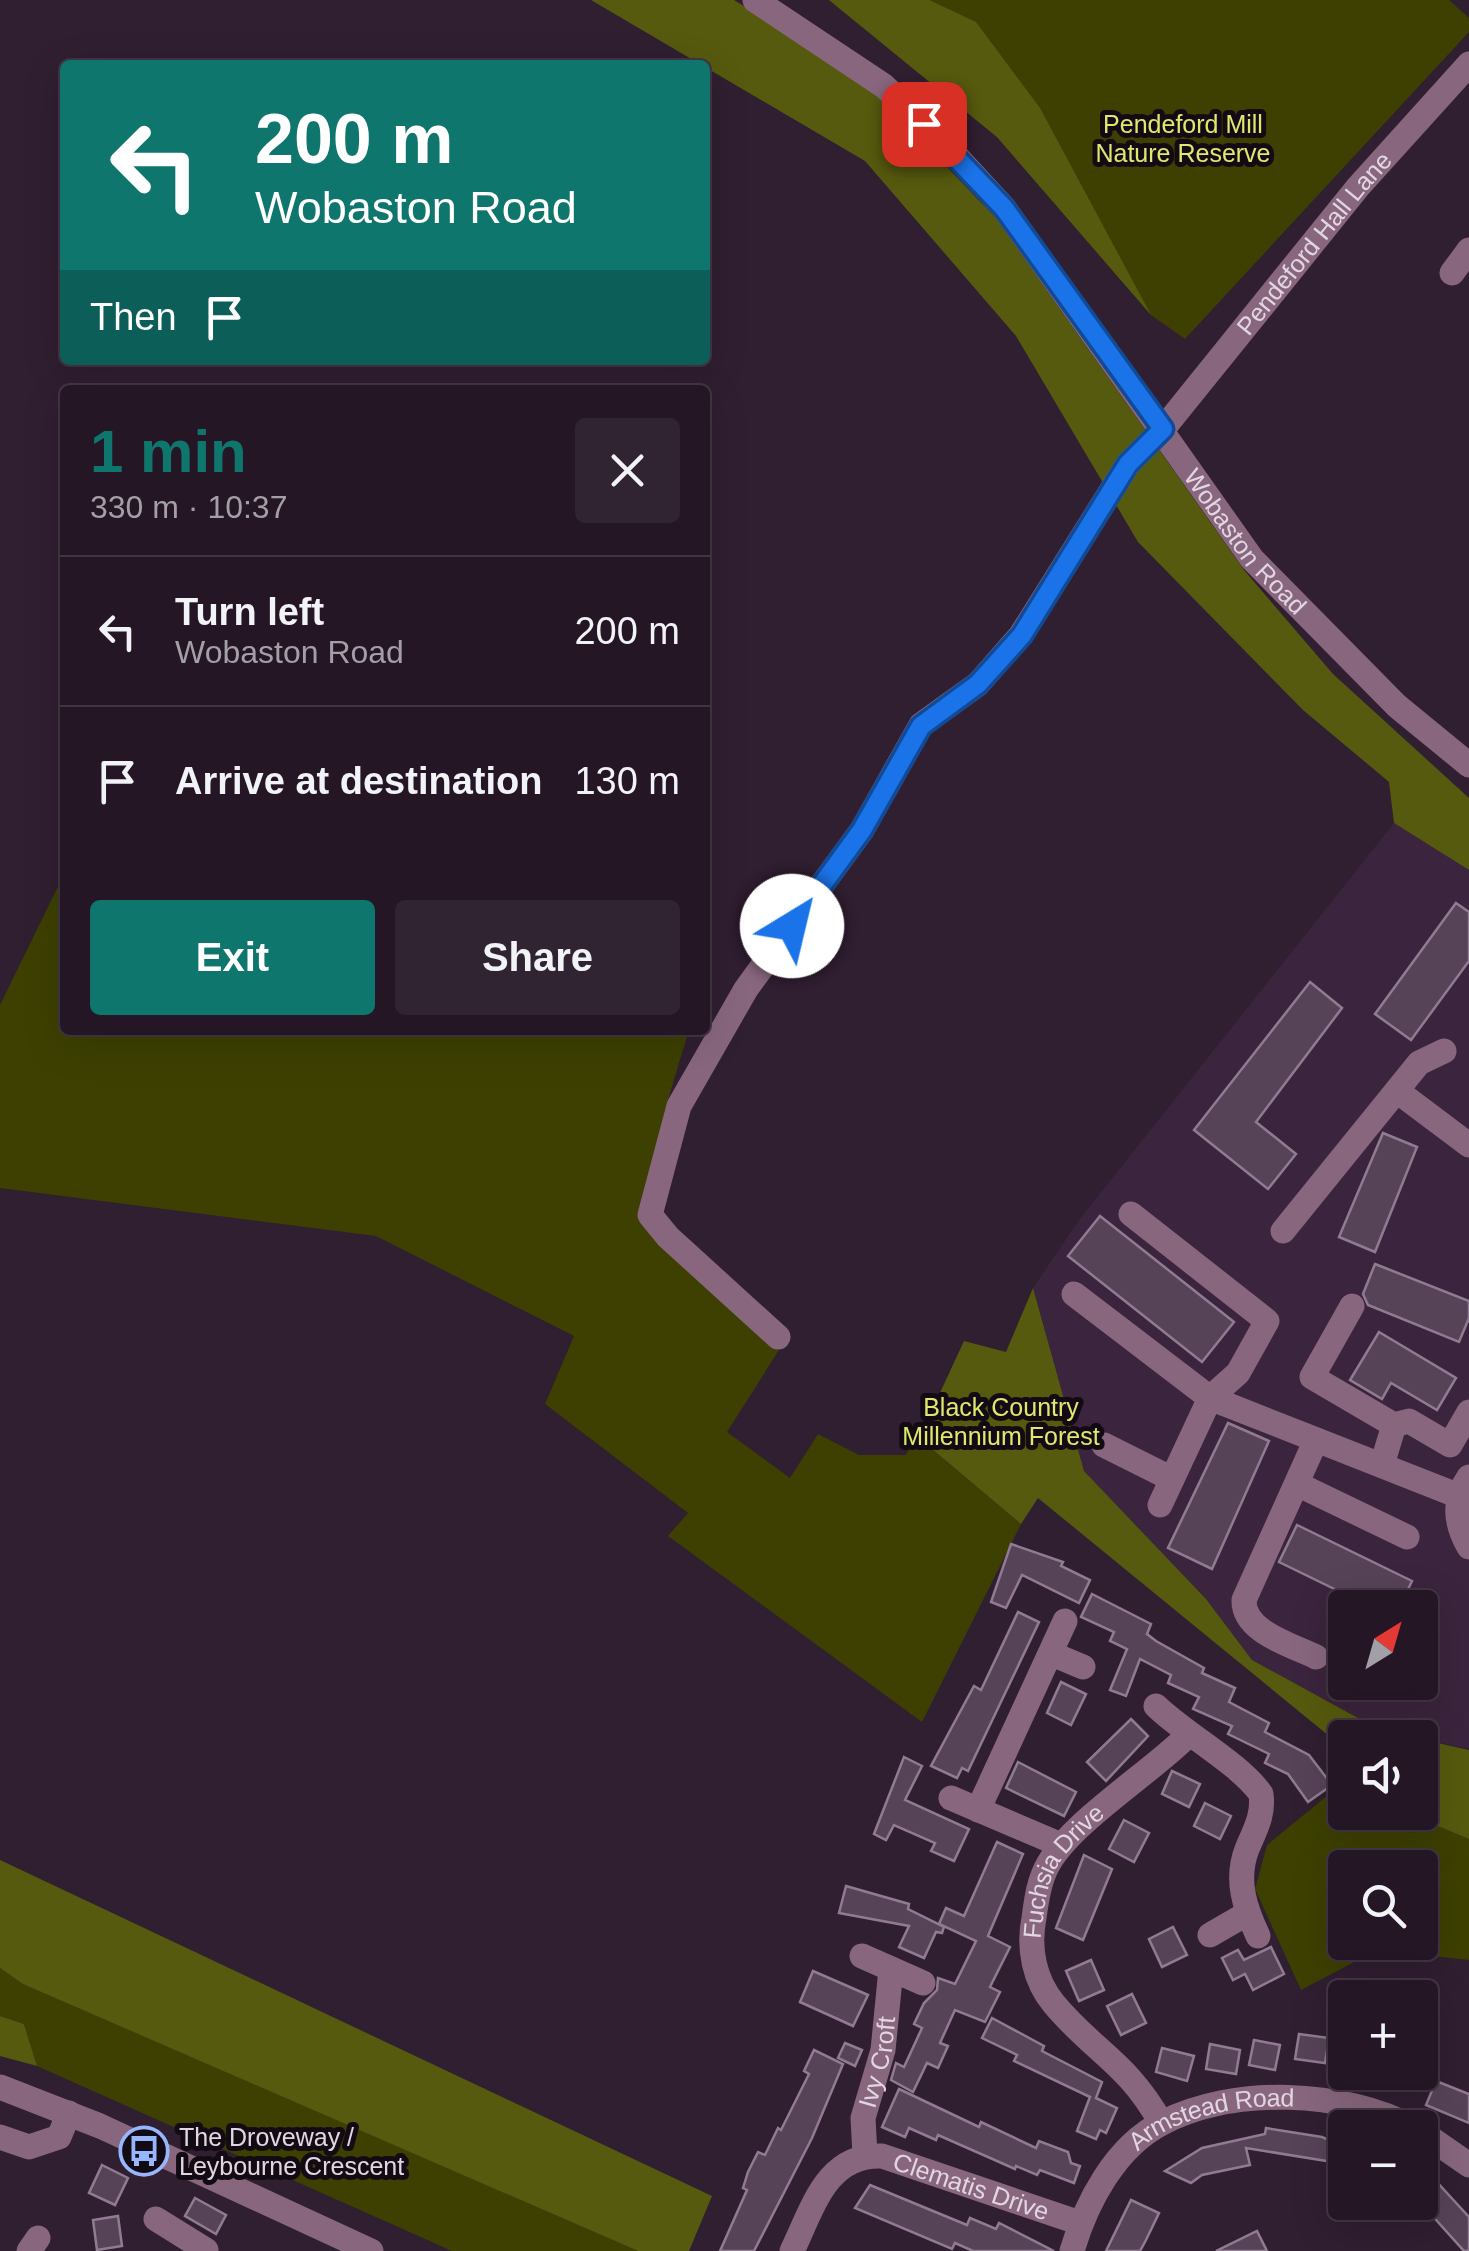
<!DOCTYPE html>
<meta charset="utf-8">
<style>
body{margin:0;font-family:Arial,sans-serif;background:#302332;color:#f1f3f6;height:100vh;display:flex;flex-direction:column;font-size:38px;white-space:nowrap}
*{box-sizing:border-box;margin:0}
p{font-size:32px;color:#a39fa7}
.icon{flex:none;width:55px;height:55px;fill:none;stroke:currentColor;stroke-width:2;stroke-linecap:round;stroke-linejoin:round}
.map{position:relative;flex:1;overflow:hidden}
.panel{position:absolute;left:60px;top:385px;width:650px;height:650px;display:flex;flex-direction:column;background:#241625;border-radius:10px;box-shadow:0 10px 40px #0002,0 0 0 2px #413542}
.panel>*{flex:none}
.banner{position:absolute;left:60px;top:60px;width:650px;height:305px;border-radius:10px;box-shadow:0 10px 40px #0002,0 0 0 2px #413542;background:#0f766e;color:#fff;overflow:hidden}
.needle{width:65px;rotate:37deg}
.buttons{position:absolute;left:1328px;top:1590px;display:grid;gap:20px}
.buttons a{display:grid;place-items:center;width:110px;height:110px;border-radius:10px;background:#241625;box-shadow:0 10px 40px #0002,0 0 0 2px #413542;font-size:50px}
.pin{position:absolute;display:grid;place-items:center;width:85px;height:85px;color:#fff;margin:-42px;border-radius:20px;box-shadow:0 5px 15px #0006}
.me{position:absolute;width:110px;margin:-55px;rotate:36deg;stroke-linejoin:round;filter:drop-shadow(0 0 8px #0008)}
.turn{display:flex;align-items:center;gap:35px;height:210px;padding:0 30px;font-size:45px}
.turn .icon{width:130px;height:130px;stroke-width:2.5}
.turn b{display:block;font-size:70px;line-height:85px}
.then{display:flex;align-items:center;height:95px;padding:0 30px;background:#0003;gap:20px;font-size:38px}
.round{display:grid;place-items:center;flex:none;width:105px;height:105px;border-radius:10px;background:#302332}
.summary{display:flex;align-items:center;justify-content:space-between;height:170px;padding:0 30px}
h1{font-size:60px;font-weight:700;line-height:75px;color:#0f766e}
.cta{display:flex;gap:20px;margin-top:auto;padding:20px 30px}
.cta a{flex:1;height:115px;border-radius:10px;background:#0f766e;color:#fff;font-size:40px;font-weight:700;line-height:115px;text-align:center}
.cta a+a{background:#302332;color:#f1f3f6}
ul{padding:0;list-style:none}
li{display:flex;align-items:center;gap:30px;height:150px;padding:0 30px;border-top:2px solid #413542}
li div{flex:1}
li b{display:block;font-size:38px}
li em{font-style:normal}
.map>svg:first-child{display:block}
.built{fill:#3b243d;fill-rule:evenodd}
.green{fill:#3d4000;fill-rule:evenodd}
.forest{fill:#565a0e}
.building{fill:#574358;stroke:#917b92;stroke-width:2.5}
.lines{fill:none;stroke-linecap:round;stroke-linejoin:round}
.minor{stroke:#88677e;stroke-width:25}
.route-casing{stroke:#114b97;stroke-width:25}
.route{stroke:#1a73e8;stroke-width:18}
.labels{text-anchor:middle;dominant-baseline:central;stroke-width:10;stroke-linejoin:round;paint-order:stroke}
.park-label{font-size:25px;fill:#dfe86c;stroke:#130b14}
.street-label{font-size:25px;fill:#e2d6e2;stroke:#130b14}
.poi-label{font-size:25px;fill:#e2d6e2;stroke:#130b14;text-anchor:start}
</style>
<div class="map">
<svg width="1469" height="2251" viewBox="0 0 1469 2251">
<rect width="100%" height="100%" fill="#301e31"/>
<path class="built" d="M1394,823L1469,870V1749L1378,1729L1252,1660L1206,1599L1084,1471L1033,1288L1079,1220ZM1345,1608H1420V1682H1345Z"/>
<g class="green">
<polygon points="829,0 1449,0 1469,18 1469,32 1185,339 1151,315 997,137"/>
<polygon points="65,872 65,1030 689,1030 664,1113 653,1237 779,1350 727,1432 790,1478 818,1434 859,1455 905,1455 919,1438 1021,1524 922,1722 668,1536 688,1513 545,1404 574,1336 376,1236 0,1188 0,1005"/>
<path d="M1344,1782L1345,1812L1406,1813L1469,1839V1960L1377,1950L1301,1990L1255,1889L1267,1845ZM1345,1868H1420V1942H1345Z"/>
<polygon points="0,1968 24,1984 638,2251 452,2251 37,2066 24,2024 0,2016"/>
</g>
<g class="forest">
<polygon points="591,0 734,0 815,49 879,96 995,217 1244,570 1333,674 1469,798 1469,870 1394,823 1389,782 1303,710 1138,542 1016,336 865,161"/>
<polygon points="829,0 929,0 976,22 1040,108 1151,315 997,137"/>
<polygon points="1033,1288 1084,1471 1206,1599 1252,1660 1378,1729 1415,1737 1345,1738 1345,1749 1038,1498 1021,1524 919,1438 964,1341 1006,1352"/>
<polygon points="1420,1739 1469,1750 1469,1839 1406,1813 1420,1812"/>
<polygon points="0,1860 712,2196 689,2251 638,2251 23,1984 0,1968"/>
<polygon points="0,2016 24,2024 37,2066 0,2056"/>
</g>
<g class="building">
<polygon points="1456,903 1469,912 1469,961 1411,1040 1375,1014"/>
<polygon points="1310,982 1342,1008 1256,1122 1296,1154 1268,1189 1194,1130"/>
<polygon points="1383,1133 1417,1147 1375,1252 1339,1237"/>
<polygon points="1100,1216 1234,1322 1202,1362 1068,1256"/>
<polygon points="1375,1264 1469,1301 1469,1318 1459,1342 1368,1305 1363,1294"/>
<polygon points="1379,1332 1456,1378 1437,1410 1391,1383 1382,1399 1350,1380"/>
<polygon points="1228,1423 1269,1441 1212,1569 1168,1548"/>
<polygon points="1297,1525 1412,1581 1399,1608 1358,1608 1361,1602 1279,1562"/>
<polygon points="1011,1544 1063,1562 1061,1566 1090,1580 1079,1603 1022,1575 1006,1608 991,1602"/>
<polygon points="1092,1594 1151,1624 1147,1634 1156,1641 1204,1668 1202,1673 1235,1688 1229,1702 1269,1723 1265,1732 1309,1755 1332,1785 1308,1802 1288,1774 1265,1763 1269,1754 1228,1734 1232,1726 1193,1709 1199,1697 1168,1683 1171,1675 1140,1659 1126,1696 1110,1690 1127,1649 1110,1641 1114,1632 1081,1617"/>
<polygon points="1018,1612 1039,1622 968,1771 962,1768 957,1778 931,1766 974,1686 981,1690"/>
<polygon points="1061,1682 1086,1694 1071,1725 1047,1713"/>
<polygon points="1131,1719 1148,1736 1106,1781 1087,1762"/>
<polygon points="904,1757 922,1766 905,1800 969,1829 954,1861 931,1851 935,1843 894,1825 886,1840 874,1834"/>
<polygon points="1018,1762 1076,1792 1064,1816 1006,1788"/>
<polygon points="1172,1771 1200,1784 1189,1807 1162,1794"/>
<polygon points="1205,1803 1231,1816 1220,1839 1194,1826"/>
<polygon points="1124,1820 1149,1833 1134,1862 1109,1849"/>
<polygon points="997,1842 1023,1854 988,1936 1010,1947 990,1987 1000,1992 985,2022 955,2010 940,2043 948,2046 938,2068 927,2063 913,2092 891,2080 896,2063 904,2067 922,2028 914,2024 924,2003 937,1990 938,1978 955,1984 976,1941 939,1924 946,1908 964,1916"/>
<polygon points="1084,1855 1112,1869 1083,1940 1056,1928"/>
<polygon points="846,1886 909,1904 908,1909 944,1927 942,1933 936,1932 924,1958 899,1947 909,1926 839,1913"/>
<polygon points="1173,1927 1187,1955 1162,1967 1149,1939"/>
<polygon points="1271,1947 1284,1974 1253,1990 1245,1974 1233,1980 1222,1958 1238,1950 1244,1960"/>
<polygon points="1091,1960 1104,1990 1079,2001 1066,1971"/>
<polygon points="813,1971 868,1995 853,2026 800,2002"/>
<polygon points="1132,1994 1146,2023 1121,2035 1107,2006"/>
<polygon points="992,2018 1044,2046 1042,2051 1102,2082 1096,2098 1117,2108 1106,2133 1100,2130 1096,2139 1077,2131 1090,2097 1014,2061 1017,2055 982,2038"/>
<polygon points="1299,2034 1329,2038 1325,2063 1295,2059"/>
<polygon points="1254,2040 1280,2045 1275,2070 1249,2065"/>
<polygon points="845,2043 862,2050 855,2066 838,2058"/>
<polygon points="1210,2044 1240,2050 1236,2074 1206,2069"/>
<polygon points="1162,2048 1194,2056 1187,2081 1156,2072"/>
<polygon points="814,2050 843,2064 812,2138 754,2251 720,2251 747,2190 743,2188 748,2172 758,2152 765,2155 778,2128 781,2130 809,2074 804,2071"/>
<polygon points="1436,2081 1469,2094 1469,2123 1426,2105"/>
<polygon points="899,2089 979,2127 981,2122 1036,2148 1039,2141 1068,2152 1071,2163 1080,2166 1074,2183 1040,2170 1037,2175 1016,2166 1015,2169 938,2135 936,2140 909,2128 905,2137 882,2127"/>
<polygon points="1266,2128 1322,2137 1345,2147 1345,2164 1246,2148 1250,2165 1202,2175 1191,2183 1165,2171 1202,2148 1265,2134"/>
<polygon points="102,2165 128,2178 115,2205 89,2193"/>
<polygon points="1436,2181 1469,2217 1469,2251 1464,2251 1420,2202 1420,2195"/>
<polygon points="870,2185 967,2225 970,2218 996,2229 999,2223 1054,2251 973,2251 955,2243 952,2249 855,2208"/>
<polygon points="195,2198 226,2215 216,2234 185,2216"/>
<polygon points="1131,2200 1159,2213 1146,2240 1140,2251 1106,2251"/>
<polygon points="118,2216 122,2246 97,2250 93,2220"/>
<polygon points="1257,2231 1267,2251 1216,2251"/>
</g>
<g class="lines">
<g class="minor">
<path id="s1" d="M755,0L884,86L944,143L1004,208L1252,559L1397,706L1469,765"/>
<polyline points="1452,273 1469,250"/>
<polyline points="1397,1091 1469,1145"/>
<polyline points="1283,1231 1419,1063 1444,1051"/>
<polyline points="1074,1294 1210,1398 1238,1373 1267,1321 1131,1214"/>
<polyline points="1352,1306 1312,1377 1394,1425 1382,1465"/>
<path id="s2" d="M778,1337L668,1237L650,1215L679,1106L746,989L862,830L921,725L978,684L1021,635L1128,464L1163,429L1358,187L1469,64"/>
<polyline points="1394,1425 1409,1421 1450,1445 1469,1412"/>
<path d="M1316,1440L1244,1600C1243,1632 1292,1645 1316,1657"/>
<polyline points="1104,1445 1172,1479"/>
<path d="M1469,1477C1453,1500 1455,1523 1469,1547"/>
<polyline points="1297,1484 1407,1537"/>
<polyline points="1160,1505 1210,1398 1459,1496"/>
<polyline points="1052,1654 1083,1667"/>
<path d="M1156,1706C1186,1735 1239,1763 1261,1794C1264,1815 1255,1830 1247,1849C1235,1880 1245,1908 1258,1936"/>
<polyline points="951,1798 1061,1845"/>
<polyline points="978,1810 1065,1621"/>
<polyline points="1210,1935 1248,1913"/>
<polyline points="862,1956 923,1983"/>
<polyline points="0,2087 100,2126 371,2251"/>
<path id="s3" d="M1161,2123C1128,2063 1094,2052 1054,2004C1034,1980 1028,1948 1034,1918C1036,1903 1038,1887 1044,1873C1061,1828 1150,1774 1187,1736"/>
<polyline points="1420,2131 1469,2165"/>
<polyline points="0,2137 29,2147 59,2137 69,2113"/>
<path id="s4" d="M865,2155L863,2118L883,2050L891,1969"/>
<polyline points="156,2219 206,2250"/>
<polyline points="29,2251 38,2238"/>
<path id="s5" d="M792,2251C813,2208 826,2154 882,2156L1080,2223"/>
<path id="s6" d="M1072,2251C1086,2203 1115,2147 1162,2123C1234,2086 1343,2090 1414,2128"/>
</g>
</g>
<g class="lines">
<g class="route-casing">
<polyline id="route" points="792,926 862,830 921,726 978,684 1022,635 1128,464 1163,429 1004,208 924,124"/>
</g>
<use href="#route" class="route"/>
</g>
<defs>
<g id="bus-ring" transform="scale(2.5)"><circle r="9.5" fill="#130b14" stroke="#96b6fd" stroke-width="1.5"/><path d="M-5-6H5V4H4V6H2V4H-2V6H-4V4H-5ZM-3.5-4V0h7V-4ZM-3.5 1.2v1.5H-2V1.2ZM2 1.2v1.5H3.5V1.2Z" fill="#96b6fd"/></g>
</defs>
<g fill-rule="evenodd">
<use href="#bus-ring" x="144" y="2151"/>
</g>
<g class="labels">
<g class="park-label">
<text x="1183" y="124">Pendeford Mill<tspan x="1183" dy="29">Nature Reserve</tspan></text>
<text x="1001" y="1407">Black Country<tspan x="1001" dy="29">Millennium Forest</tspan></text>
</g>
<g class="street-label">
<text stroke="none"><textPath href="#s2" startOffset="1368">Pendeford Hall Lane</textPath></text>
<text stroke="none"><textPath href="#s1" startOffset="738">Wobaston Road</textPath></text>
<text stroke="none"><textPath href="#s3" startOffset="308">Fuchsia Drive</textPath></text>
<text stroke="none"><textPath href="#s4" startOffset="95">Ivy Croft</textPath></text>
<text stroke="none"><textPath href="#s6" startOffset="210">Armstead Road</textPath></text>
<text stroke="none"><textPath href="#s5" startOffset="235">Clematis Drive</textPath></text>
</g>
<g class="poi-label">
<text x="179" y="2137">The Droveway /<tspan x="179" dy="29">Leybourne Crescent</tspan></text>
</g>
</g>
</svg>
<div class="buttons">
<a><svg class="needle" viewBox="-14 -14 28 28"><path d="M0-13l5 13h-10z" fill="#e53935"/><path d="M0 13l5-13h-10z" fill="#a39fa7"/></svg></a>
<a><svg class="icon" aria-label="sound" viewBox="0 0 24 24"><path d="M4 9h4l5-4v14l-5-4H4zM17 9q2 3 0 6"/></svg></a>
<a><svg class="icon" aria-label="search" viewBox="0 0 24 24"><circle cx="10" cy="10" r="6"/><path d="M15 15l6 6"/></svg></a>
<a>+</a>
<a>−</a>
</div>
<div class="pin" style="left:924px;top:124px;background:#d93025"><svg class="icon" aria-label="arrive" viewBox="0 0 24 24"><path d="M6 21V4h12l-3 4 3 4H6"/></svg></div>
<svg class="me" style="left:792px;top:926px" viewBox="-20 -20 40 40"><circle r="19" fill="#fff"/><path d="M0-13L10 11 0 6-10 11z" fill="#1a73e8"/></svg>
<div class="banner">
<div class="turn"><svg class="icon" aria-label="left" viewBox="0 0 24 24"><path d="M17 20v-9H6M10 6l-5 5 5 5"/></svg><div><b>200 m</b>Wobaston Road</div></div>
<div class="then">Then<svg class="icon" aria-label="arrive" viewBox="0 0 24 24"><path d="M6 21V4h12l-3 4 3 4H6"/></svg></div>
</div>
<section class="panel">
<div class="summary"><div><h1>1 min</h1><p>330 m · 10:37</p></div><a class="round"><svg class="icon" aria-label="close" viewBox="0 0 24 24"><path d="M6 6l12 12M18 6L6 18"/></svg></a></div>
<ul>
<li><svg class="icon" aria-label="left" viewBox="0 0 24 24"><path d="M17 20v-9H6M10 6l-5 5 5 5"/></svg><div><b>Turn left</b><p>Wobaston Road</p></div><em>200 m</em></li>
<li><svg class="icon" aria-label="arrive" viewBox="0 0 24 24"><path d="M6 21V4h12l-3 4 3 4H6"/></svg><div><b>Arrive at destination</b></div><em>130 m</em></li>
</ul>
<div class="cta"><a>Exit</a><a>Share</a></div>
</section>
</div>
